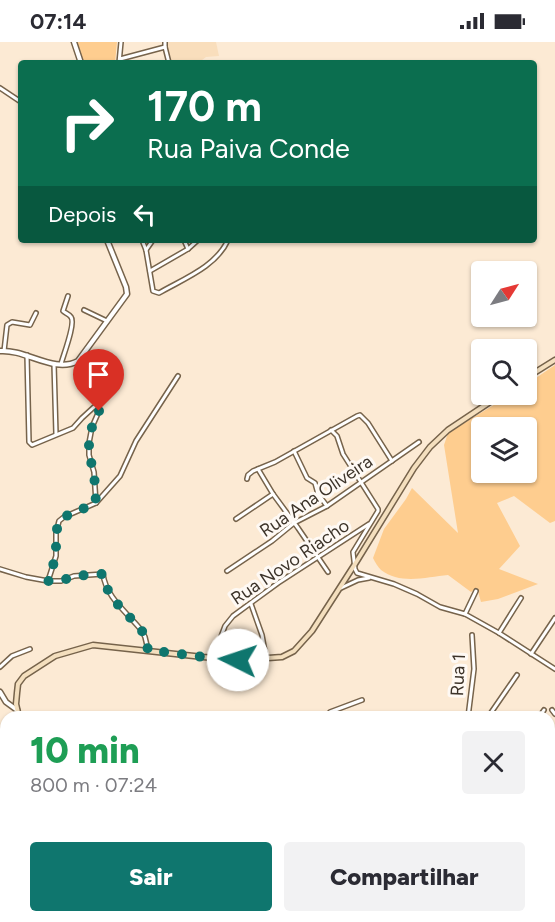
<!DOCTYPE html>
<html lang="pt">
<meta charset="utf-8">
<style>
body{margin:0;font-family:Figtree,sans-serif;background:#f2f2f3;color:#2b2b33;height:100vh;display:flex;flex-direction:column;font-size:22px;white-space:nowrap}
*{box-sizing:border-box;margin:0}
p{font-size:20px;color:#7c7c81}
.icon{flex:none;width:33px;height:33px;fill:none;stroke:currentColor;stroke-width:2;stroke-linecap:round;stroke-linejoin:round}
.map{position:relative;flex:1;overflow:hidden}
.sheet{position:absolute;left:0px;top:669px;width:555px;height:212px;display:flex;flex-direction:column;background:#fff;border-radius:18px 18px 0 0;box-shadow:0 2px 4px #0004}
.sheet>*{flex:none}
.top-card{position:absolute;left:18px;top:18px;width:519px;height:183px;border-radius:6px;box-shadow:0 2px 4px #0004;background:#0b6e4f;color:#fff;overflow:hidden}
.needle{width:39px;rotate:54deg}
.tools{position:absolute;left:471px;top:219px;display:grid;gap:12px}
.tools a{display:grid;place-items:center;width:66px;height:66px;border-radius:6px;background:#fff;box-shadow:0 2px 4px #0004;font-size:30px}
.pin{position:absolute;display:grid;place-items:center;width:51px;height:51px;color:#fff;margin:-62px -26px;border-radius:50% 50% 50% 0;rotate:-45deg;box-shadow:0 0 6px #0007}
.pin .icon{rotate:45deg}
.me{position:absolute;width:66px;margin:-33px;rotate:274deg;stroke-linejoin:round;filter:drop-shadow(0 0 4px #0008)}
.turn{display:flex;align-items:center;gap:21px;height:126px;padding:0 30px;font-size:27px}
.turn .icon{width:78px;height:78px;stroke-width:2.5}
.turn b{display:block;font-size:42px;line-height:51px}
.then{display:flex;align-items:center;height:57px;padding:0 30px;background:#0003;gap:12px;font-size:22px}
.round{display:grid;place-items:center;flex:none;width:63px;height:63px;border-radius:6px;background:#f2f2f3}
.headline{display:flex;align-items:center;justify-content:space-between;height:102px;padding:0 30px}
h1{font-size:36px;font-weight:800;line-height:45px;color:#1e9e55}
.action{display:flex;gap:12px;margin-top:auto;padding:12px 30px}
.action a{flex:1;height:69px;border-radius:6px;background:#0f766e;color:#fff;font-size:24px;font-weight:800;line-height:69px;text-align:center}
.action a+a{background:#f2f2f3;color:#2b2b33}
.status{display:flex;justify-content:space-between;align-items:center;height:42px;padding:0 30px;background:#fff;direction:ltr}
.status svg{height:16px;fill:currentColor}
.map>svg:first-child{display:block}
.built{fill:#f9debc}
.green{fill:#fecd8f;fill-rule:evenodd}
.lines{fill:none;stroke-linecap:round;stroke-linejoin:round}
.minor-casing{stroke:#76634b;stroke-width:6}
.tertiary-casing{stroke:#76634b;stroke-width:7}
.secondary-casing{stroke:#76634b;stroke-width:7}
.minor{stroke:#fff;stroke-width:3}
.tertiary{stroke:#fff;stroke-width:4}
.secondary{stroke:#f4dfbe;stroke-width:4}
.route{stroke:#0f766e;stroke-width:10;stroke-dasharray:0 18}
.labels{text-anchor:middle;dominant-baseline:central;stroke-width:6;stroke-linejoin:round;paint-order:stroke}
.street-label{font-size:18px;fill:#3c3329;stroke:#fef9f4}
</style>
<div class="status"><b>07:14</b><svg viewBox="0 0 49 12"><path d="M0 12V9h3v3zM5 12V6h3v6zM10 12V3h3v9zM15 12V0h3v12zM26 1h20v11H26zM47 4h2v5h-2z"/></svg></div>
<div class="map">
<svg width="555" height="880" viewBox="0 0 555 880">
<rect width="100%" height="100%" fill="#fcead4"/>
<polygon class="built" points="166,0 216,0 219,14 206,15 202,18 189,21 170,21"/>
<g class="green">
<polygon points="77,0 117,0 115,21 84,21"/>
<path d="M555,323V479L550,481L514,454L497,461L520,504L499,527L538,542L498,557L481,560L477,546L471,550L448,533C427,535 400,543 381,528C378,525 375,520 373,516L384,487L406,457L412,446L458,491L444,403L448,391L510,353L526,352L527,342ZM482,386H526V430H482Z"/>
<polygon points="549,838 555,840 555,880 459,880 458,875 549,874"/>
</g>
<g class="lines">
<g class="minor-casing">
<g id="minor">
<polyline points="165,0 165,5 169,21"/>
<polyline points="120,17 165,5"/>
<polyline points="119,21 121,0"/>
<polyline points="0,46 21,60"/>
<path d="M142,198L146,208L153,249L159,251C183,237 216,225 228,198"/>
<polyline points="184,198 188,207"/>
<polyline points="146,208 153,198"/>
<polyline points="150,229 188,207 198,198"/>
<polyline points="84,268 107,279"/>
<polyline points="4,309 7,283 12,280 30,283 36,271"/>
<polyline points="27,313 29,400 32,403 73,386 82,376 94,365 98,366 99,369 92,385 89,401 89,413 94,430 96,461"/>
<polyline points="54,322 56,392"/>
<path d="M61,322C63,314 76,281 71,275C69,272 65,271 63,269L68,254"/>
<polyline points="331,388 337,394 343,412 378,467 378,469 353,510 355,527 357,531 394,542 417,552 440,565 465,572 499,591 555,627"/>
<polyline points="294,409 307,436 315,441 318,452 327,464"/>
<polyline points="258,427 273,452 298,486 328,530"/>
<polyline points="247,437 248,433 253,429 275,420 357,374 360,373 368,381 392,419"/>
<polyline points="236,477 273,452"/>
<path d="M0,527L26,535L48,539H61L74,534L103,532C106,556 128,571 142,589L145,595L148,608"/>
<polyline points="227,529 272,499 294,481 327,464 419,400"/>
<polyline points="48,539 56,514 56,491 59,479 64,475 96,461 120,434 136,399 178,334"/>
<polyline points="341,546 358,538 369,536"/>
<polyline points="465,572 476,549"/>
<polyline points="499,591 521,556"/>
<polyline points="216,611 241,610 261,612 265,610 262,593 251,562"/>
<polyline points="531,612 555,576"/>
<polyline points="213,616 225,584 233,574 278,541 369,482"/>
<polyline points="0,625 12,614 30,607"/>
<polyline points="552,668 555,672"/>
<polyline points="326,675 330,670 362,658"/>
<polyline points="468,675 474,627 472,593"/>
<polyline points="488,675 517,633"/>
<polyline points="539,675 544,668"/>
<polyline points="549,729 555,725"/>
<polyline points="549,808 555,805"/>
<polyline points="549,833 555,834"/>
<polyline points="272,874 275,880"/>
<polyline points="320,874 325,880"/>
<polyline points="417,874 436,880"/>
<polyline points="301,880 305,874"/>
<polyline points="347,880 350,874"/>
<polyline points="399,880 403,874"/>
</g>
</g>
<g class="tertiary-casing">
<g id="tertiary">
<polyline points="74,0 81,21"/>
<path d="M0,309C26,307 54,332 78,319L127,252L126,245L107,198"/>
<polyline points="0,650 6,660 17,668"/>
</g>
</g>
<g class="secondary-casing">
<g id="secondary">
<polyline points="526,336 555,318"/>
<polyline points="19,675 16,662 17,651 18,642 24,634 55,614 93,603 203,615 238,618 282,615 294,609 312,589 355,522 414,426 430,405 448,388 502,352"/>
<polyline points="0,847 6,840"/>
</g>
</g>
<use href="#minor" class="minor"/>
<use href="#tertiary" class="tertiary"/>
<use href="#secondary" class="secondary"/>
</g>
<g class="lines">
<path class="route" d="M99,369L92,385L89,401V413L94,430L96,461L64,475L59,479L56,491V514L48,539H61L74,534L103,532C106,557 128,571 142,589L145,595L148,608L203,615L238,618"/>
</g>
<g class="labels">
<g class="street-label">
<text transform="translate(316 454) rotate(-34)">Rua Ana Oliveira</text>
<text transform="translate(290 520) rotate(-34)">Rua Novo Riacho</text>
<text transform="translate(458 633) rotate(-87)">Rua 1</text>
</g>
</g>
</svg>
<div class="tools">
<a><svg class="needle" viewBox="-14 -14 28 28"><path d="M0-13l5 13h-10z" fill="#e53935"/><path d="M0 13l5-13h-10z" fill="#7c7c81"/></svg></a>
<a><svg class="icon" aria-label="search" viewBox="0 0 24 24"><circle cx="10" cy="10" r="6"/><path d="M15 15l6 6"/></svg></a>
<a><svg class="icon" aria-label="layers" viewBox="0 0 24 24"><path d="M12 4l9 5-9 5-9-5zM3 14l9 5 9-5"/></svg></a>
</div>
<div class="pin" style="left:99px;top:369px;background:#d93025"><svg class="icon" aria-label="arrive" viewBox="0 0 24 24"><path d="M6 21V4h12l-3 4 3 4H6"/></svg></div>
<svg class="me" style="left:238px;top:618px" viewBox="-20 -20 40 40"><circle r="19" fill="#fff"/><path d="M0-13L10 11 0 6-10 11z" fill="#0f766e"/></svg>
<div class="top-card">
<div class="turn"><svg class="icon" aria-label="right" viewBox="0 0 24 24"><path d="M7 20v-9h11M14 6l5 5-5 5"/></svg><div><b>170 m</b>Rua Paiva Conde</div></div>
<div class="then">Depois<svg class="icon" aria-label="left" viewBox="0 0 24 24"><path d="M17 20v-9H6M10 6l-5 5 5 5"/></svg></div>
</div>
<section class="sheet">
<div class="headline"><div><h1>10 min</h1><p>800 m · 07:24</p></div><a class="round"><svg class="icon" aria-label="close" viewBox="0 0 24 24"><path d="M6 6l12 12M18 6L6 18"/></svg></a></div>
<div class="action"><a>Sair</a><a>Compartilhar</a></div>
</section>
</div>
